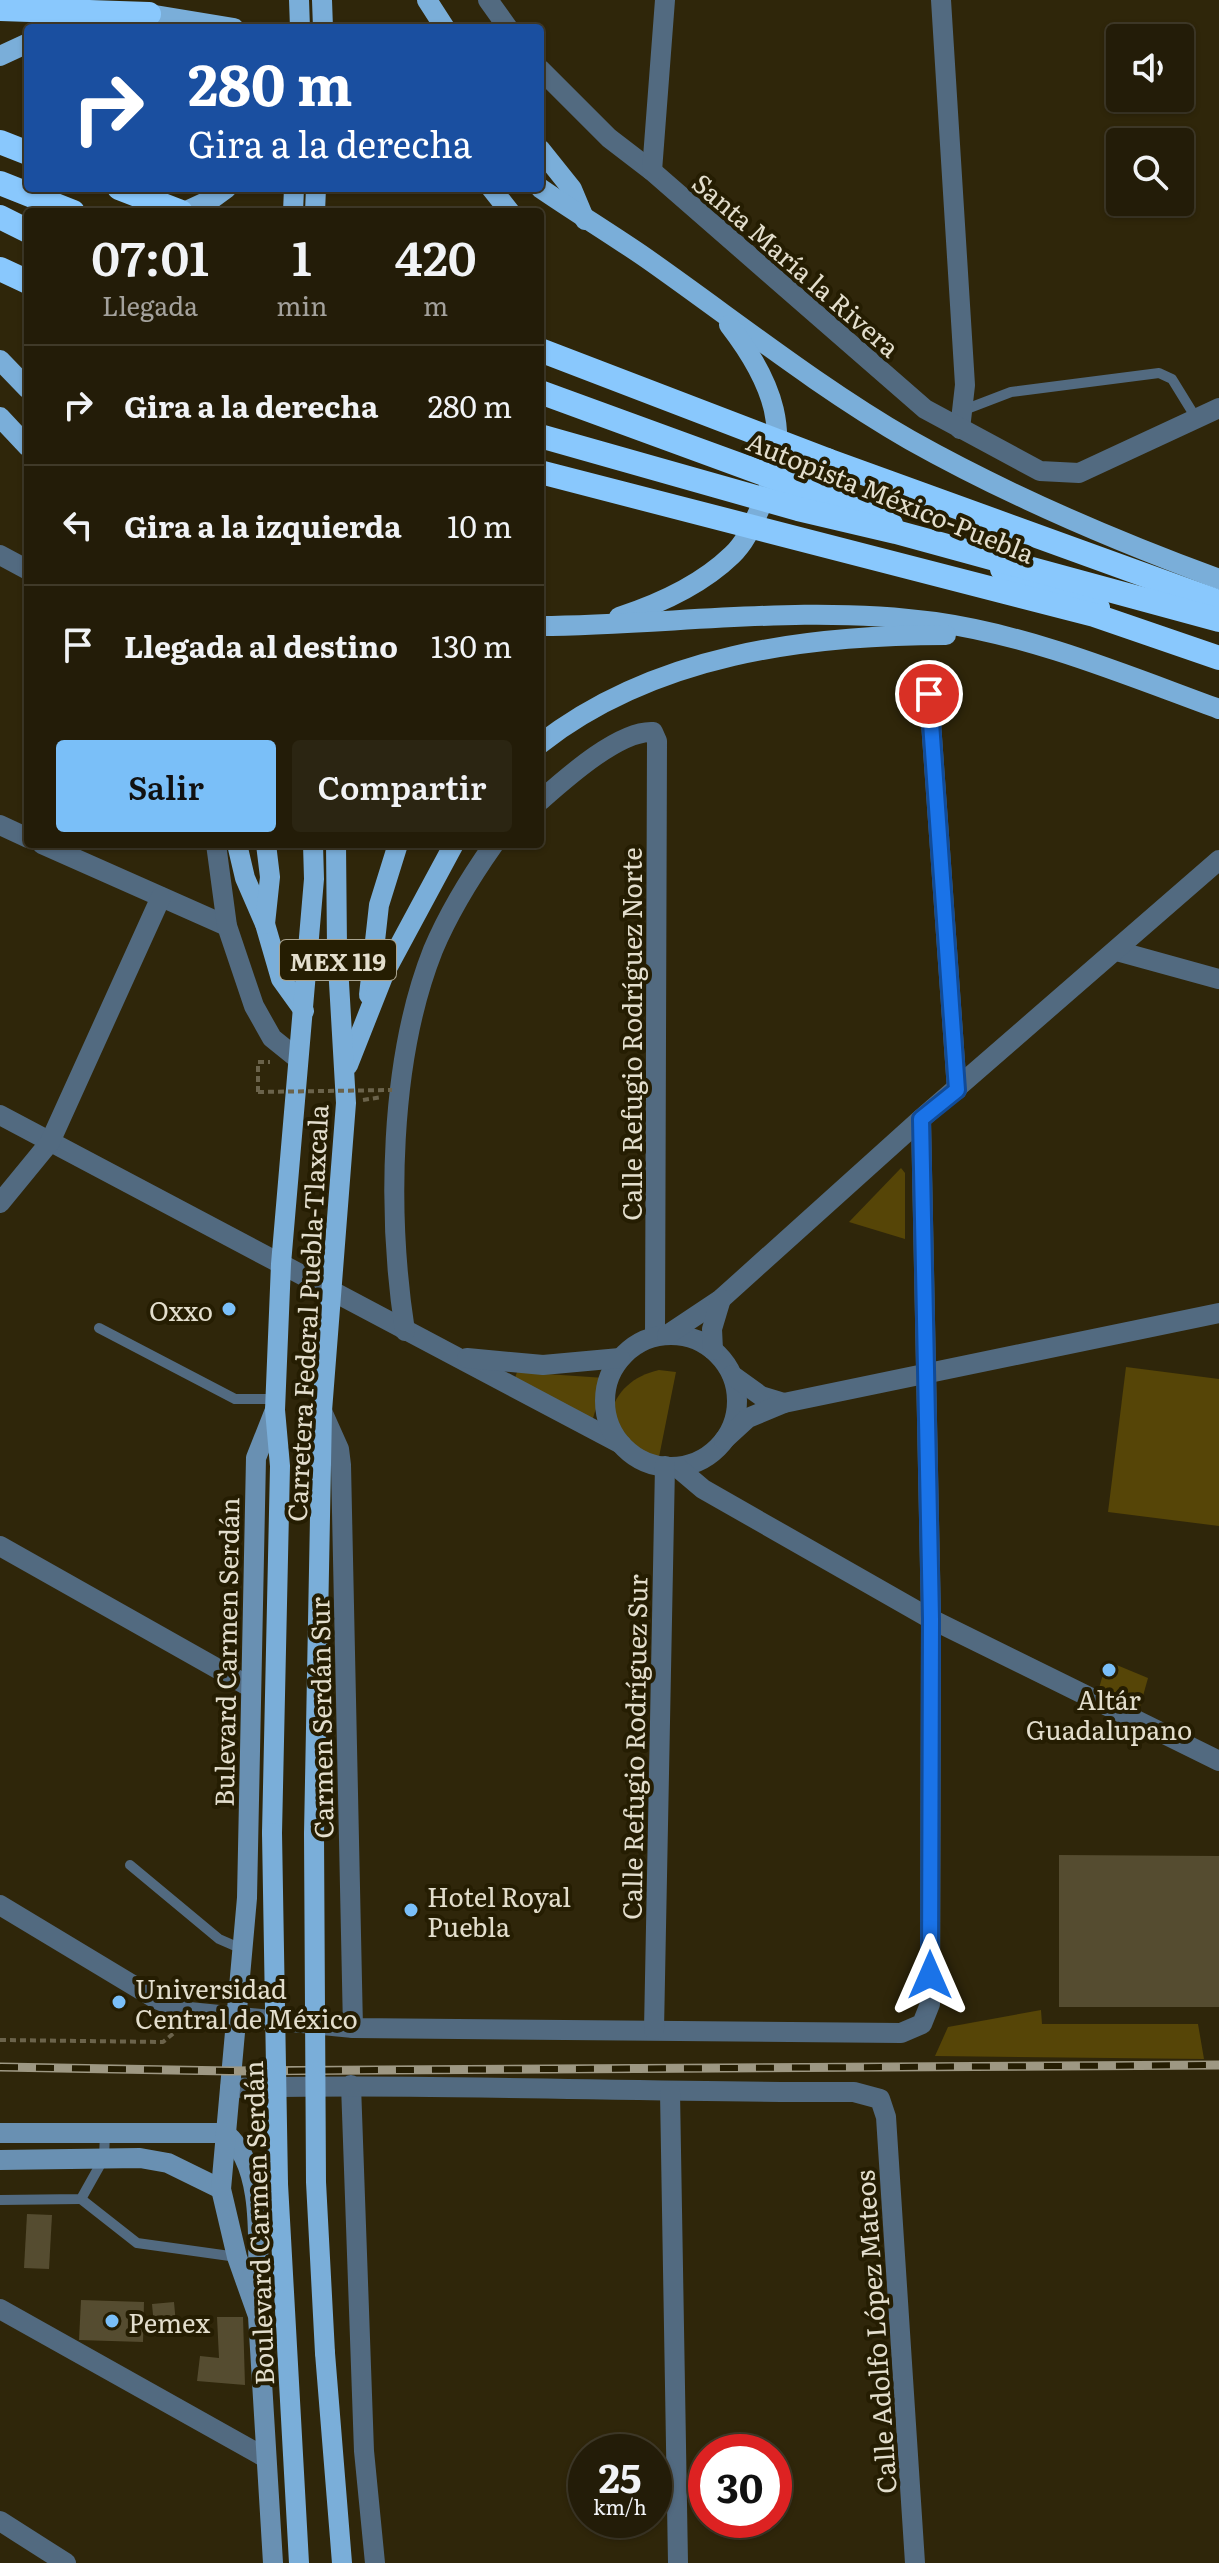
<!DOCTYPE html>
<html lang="es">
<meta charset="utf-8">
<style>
body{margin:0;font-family:Literata,serif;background:#2b2512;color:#f1f3f6;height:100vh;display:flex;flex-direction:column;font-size:30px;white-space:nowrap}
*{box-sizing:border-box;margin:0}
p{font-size:26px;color:#a3a19c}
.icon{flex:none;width:44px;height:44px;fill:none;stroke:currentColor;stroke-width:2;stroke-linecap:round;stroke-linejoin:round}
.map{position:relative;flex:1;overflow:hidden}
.side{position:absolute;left:24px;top:208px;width:520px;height:640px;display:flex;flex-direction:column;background:#231c08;border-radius:8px;box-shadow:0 2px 6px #0004,0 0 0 2px #403a29}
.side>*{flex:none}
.banner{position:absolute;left:24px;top:24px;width:520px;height:168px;border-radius:8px;box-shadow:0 2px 6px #0004,0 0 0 2px #403a29;background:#1a4fa0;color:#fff;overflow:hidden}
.tools{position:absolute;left:1106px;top:24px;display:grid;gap:16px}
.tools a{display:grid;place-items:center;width:88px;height:88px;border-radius:8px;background:#231c08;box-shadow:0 2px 6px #0004,0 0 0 2px #403a29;font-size:40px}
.speed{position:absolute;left:568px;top:2434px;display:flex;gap:16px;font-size:40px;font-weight:700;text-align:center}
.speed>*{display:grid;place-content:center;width:104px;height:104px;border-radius:50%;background:#231c08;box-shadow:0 2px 6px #0004,0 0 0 2px #403a29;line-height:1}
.speed small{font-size:20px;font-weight:400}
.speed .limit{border:12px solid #d22;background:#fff;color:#111}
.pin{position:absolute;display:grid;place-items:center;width:68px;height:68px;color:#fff;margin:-34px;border:4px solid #fff;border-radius:50%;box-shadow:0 2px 8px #0007}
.me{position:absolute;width:88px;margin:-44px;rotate:0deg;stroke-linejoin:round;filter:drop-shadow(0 0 6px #0008)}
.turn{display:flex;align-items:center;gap:28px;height:168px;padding:0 32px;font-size:36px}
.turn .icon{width:104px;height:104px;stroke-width:2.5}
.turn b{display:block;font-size:56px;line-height:68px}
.eta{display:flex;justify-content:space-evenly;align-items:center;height:136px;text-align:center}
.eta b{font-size:48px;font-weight:600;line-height:56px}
.primary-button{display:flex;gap:16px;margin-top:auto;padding:16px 32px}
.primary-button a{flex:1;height:92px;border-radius:8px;background:#7abff8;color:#111;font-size:32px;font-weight:600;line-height:92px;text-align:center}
.primary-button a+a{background:#2b2512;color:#f1f3f6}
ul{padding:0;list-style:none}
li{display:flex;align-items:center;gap:24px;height:120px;padding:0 32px;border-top:2px solid #403a29}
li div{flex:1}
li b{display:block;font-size:30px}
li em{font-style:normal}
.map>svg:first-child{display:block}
.green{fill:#564507}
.building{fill:#554c30}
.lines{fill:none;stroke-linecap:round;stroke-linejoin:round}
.path{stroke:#6b634b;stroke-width:4;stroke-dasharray:6 4;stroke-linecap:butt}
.lane{stroke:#526a80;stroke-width:10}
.street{stroke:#526a80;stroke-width:20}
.secondary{stroke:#6990b2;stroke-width:20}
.primary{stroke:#7aaed9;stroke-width:20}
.highway{stroke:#89c8fd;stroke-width:24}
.rail-casing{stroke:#9e9883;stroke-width:9}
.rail{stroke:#251d02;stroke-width:6;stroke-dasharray:18;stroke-linecap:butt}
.path-bridge{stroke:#6b634b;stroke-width:4;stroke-dasharray:6 4;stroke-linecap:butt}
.primary-bridge{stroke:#7aaed9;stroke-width:20}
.highway-bridge{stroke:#89c8fd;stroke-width:24}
.route-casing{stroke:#114b97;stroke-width:20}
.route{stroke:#1a73e8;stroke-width:14}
.poi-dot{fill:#7abff8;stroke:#251d02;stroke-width:3}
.labels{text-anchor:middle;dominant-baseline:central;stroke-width:8;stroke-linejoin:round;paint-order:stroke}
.shield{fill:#251d02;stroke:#aaa490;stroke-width:2}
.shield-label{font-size:24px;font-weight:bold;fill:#e3decd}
.street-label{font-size:26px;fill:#e3decd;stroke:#251d02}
.poi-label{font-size:26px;fill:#e3decd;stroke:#251d02;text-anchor:start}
</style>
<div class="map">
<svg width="1219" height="2563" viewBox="0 0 1219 2563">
<rect width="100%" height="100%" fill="#2f260a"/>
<g class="green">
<polygon points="901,1168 905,1173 905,1239 849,1222"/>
<polygon points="1126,1367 1219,1379 1219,1526 1108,1512"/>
<path d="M659,1370L676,1372L658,1462C633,1454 620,1440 610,1416C616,1391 633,1376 659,1370Z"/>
<polygon points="517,1372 605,1378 591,1425 513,1384"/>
<polygon points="1107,1661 1148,1678 1139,1710 1099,1688"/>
<polygon points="1041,2010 1042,2024 1198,2024 1204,2059 935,2056 948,2027"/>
</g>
<g class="building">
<polygon points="1059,1855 1219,1856 1219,2007 1059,2007"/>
<polygon points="27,2214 52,2215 49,2269 24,2268"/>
<polygon points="81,2300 144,2302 143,2342 79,2340"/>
<polygon points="174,2302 176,2324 154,2326 152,2304"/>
<polygon points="217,2317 243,2317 245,2385 197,2381 200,2356 219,2358"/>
</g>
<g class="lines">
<g class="path">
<polyline points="258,1092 258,1062 270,1062"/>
<polyline points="363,1100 382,1097"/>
<polyline points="0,2040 163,2042 180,2028"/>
</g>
<g class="lane">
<polyline points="964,410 1011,392 1159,373 1172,379 1196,418"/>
<polyline points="99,1328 235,1399 275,1399"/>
<polyline points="130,1865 219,1939 242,1949"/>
<polyline points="81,2199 137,2243 237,2257"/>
<polyline points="0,2200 81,2199 104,2158 105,2133"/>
</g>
<g class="street">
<polyline points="488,0 508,28"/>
<polyline points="941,0 965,385 960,429"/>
<polyline points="540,69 609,138 652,171 925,409 1040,471 1079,473 1219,408"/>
<polyline points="652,171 665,0"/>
<polyline points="0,555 28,570"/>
<polyline points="929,694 957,1090"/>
<path d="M540,801C565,779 619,730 653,732L657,741L655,1336"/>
<polyline points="0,825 28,838"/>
<polyline points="42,844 227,926"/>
<polyline points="216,844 227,926 254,1006 272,1038 298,1059"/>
<polyline points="1117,951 1219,979"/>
<polyline points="0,1115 621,1444"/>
<polyline points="0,1203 50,1142 161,897"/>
<path d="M405,1331C387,1215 389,1061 433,950C449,912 470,878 494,844"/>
<circle cx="671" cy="1401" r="66"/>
<polyline points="667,1335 721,1299 921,1119 1219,860"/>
<polyline points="713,1350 712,1329 721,1299"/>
<polyline points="467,1358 543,1365 620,1358"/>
<polyline points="732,1375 761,1396 784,1403"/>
<polyline points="322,1411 339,1449 341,1465 353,2028"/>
<polyline points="724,1440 748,1418 784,1403 1219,1313"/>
<polyline points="677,1467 703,1489 931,1619 1219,1761"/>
<polyline points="0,1546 250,1687"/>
<polyline points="0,1905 156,1999 189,2012 353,2028 901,2033 922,2024 930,2004 931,1619 921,1119"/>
<polyline points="654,2030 665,1466"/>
<polyline points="351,2085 364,2451 375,2563"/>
<path d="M230,2088C438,2083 646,2093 854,2092L880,2099L886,2117L915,2563"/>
<polyline points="670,2092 678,2563"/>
<polyline points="0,2309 266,2458"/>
<polyline points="0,2521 66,2563"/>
</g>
<g class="secondary">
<polyline points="0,2133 225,2133"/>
<path d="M225,2133C267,2166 257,2251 258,2300"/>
<polyline points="0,2160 140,2158 168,2163 221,2189"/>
<polyline points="273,2563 258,2316 237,2257 221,2189 247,1898 256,1458 275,1410"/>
</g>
<g class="primary">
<polyline points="299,0 300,28"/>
<polyline points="322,0 323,28"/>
<polyline points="427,0 445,28"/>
<polyline points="76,28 149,14 234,28"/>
<polyline points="0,56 28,43"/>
<polyline points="540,149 572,189 585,220"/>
<polyline points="491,188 510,212"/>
<path d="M540,188C575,212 611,234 646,258C733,319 818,387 910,440C1008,495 1113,540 1219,579"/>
<polyline points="184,212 212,199 227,188"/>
<polyline points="293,212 294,188"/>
<polyline points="315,212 316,188"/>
<polyline points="0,360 28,389"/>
<polyline points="0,417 28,447"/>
<path d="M619,617C659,604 701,585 732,555C747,541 754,521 763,502C793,434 773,382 729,325"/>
<path d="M540,626C671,625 804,604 935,622C1033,636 1126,675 1219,709"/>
<path d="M540,744C654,655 805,635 946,635"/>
<polyline points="237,844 245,878 265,924 281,979 304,1011"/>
<polyline points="265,924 270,877 266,844"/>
<polyline points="369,995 379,905 398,844"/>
<polyline points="348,1065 384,974 454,844"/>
<polyline points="272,1833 280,1466 275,1410 281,1264 314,879 313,844"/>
<polyline points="314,1834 322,1411 346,1103 337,948 336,844"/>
<polyline points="278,2184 299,2563"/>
<polyline points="325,2353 342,2563"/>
</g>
<g class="highway">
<polyline points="0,9 149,14"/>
<polyline points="0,142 28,153"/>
<polyline points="0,183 73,212"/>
<polyline points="119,188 181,212"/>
<polyline points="0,217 28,231"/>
<polyline points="0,269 28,282"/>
<polyline points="827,460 1219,602"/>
<polyline points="819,494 891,524"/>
<polyline points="1002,569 1098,608"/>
</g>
<g class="rail-casing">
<polyline id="rail" points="0,2067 230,2071 1219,2065"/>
</g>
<use href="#rail" class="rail"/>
<polyline class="path-bridge" points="258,1092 392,1090"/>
<g class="primary-bridge">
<polyline points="272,1833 278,2184"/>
<polyline points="314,1834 316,2182 325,2353"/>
</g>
<g class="highway-bridge">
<polyline points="540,350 827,460"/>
<polyline points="540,392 819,494"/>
<polyline points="540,436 798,509 896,532 1219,620"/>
<polyline points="540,472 1094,615 1219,658"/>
</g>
</g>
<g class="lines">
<g class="route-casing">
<polyline id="route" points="929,694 957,1090 921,1119 931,1619 930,1975"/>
</g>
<use href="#route" class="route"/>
</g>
<g class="poi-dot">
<circle cx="229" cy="1309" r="8"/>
<circle cx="1109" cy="1670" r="8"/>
<circle cx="411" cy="1910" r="8"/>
<circle cx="119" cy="2002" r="8"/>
<circle cx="112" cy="2321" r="8"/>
</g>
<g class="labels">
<rect class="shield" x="280" y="940" width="116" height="40" rx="6"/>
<g class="shield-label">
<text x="338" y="960">MEX 119</text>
</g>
<g class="street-label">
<text transform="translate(797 264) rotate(41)">Santa María la Rivera</text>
<text transform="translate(891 496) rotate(22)">Autopista México-Puebla</text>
<text transform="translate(630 1034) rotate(-90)">Calle Refugio Rodríguez Norte</text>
<text transform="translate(306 1313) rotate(-87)">Carretera Federal Puebla-Tlaxcala</text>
<text transform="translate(225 1652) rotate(-89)">Bulevard Carmen Serdán</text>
<text transform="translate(320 1718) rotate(-91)">Carmen Serdán Sur</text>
<text transform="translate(633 1747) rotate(-89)">Calle Refugio Rodríguez Sur</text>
<text transform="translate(257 2223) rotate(-92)">Boulevard Carmen Serdán</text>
<text transform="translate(874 2332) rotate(-94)">Calle Adolfo López Mateos</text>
</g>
<g class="poi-label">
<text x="213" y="1309" text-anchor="end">Oxxo</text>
<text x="1109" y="1698" text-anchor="middle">Altár<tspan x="1109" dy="30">Guadalupano</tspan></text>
<text x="427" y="1895">Hotel Royal<tspan x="427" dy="30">Puebla</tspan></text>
<text x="135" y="1987">Universidad<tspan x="135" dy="30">Central de México</tspan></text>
<text x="128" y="2321">Pemex</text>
</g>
</g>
</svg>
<div class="tools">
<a><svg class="icon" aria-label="sound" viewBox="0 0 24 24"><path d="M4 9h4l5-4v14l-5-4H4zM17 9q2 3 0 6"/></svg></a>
<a><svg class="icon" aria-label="search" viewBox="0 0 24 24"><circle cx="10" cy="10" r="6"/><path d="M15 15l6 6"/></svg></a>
</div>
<div class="speed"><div>25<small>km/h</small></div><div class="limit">30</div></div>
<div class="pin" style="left:929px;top:694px;background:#d93025"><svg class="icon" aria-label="arrive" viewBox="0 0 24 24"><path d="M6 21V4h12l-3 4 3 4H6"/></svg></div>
<svg class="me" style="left:930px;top:1975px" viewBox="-20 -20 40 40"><path d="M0-17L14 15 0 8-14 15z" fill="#1a73e8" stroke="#fff" stroke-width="4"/></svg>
<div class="banner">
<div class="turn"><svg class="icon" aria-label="right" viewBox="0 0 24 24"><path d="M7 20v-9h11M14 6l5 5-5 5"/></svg><div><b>280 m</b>Gira a la derecha</div></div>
</div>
<section class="side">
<div class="eta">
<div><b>07:01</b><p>Llegada</p></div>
<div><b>1</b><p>min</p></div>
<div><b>420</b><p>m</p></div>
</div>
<ul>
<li><svg class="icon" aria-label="right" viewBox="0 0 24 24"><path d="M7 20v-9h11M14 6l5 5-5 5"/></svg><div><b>Gira a la derecha</b></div><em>280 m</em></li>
<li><svg class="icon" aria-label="left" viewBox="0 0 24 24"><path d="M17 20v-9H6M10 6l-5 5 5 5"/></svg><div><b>Gira a la izquierda</b></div><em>10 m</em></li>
<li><svg class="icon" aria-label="arrive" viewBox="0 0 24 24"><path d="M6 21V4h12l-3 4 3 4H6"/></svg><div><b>Llegada al destino</b></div><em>130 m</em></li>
</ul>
<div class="primary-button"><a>Salir</a><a>Compartir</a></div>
</section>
</div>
